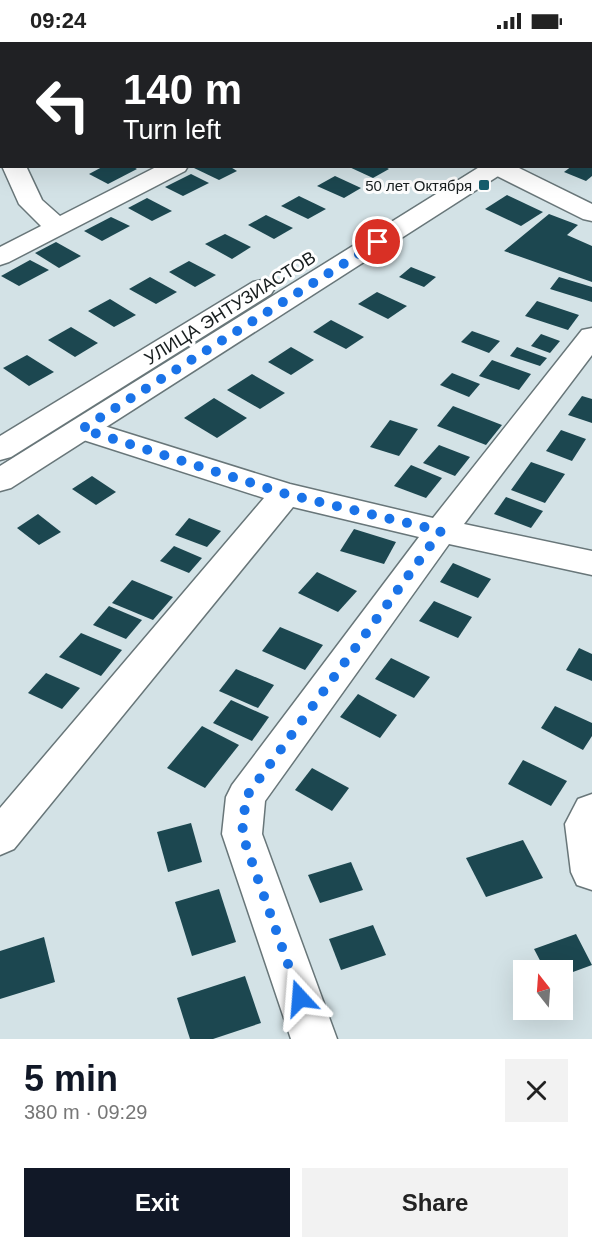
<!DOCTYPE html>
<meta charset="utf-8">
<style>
body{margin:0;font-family:Helvetica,sans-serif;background:#f2f2f2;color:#222;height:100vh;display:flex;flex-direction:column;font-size:22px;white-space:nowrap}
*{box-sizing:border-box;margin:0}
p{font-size:20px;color:#767676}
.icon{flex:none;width:33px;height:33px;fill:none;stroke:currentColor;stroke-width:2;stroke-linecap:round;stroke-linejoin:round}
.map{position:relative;height:997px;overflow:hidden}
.panel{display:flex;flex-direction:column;background:#fff;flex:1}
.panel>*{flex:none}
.banner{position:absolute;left:0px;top:0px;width:592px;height:126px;box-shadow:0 6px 24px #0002;background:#202124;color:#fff;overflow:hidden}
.needle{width:39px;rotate:343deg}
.controls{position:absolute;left:513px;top:918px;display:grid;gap:12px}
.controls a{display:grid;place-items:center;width:60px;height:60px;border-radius:0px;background:#fff;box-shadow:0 6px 24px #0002;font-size:30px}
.pin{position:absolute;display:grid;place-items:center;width:51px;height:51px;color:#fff;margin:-26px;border:3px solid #fff;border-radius:50%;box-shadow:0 2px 6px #0007}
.me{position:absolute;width:66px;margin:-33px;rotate:341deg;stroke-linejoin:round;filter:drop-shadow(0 0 4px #0008)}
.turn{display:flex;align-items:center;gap:21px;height:126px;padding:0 24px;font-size:27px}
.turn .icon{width:78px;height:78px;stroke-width:2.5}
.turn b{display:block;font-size:42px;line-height:51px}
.round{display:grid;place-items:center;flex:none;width:63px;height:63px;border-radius:0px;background:#f2f2f2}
.head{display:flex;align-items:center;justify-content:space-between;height:102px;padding:0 24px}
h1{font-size:36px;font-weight:700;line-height:45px;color:#111827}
.cta{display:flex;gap:12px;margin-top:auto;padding:12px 24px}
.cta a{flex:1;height:69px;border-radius:0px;background:#111827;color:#fff;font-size:24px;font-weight:700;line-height:69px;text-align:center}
.cta a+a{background:#f2f2f2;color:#222}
.status{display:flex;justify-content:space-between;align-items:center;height:42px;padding:0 30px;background:#fff;direction:ltr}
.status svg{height:16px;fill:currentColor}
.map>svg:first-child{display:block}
.building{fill:#1c4750}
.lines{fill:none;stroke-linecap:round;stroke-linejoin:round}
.minor-casing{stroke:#687679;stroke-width:3}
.major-casing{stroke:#687679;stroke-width:3}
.minor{fill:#fff;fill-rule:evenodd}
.major{fill:#fff;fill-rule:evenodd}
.route{stroke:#1a73e8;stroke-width:10;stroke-dasharray:0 18}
.poi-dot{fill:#165f6e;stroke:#fff;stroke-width:2}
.labels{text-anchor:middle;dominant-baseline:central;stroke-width:6;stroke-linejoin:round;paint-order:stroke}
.far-poi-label{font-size:15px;fill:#181e1f;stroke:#fff;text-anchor:end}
.street-label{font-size:18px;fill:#181e1f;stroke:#fff}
</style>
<div class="status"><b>09:24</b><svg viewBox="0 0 49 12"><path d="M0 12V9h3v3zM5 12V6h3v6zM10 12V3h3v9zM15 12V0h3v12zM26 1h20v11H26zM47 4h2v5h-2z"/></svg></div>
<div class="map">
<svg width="592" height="997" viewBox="0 0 592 997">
<rect width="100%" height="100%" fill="#d3e2e6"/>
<g class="building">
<polygon points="104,124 132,124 137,127 108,142 89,132"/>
<polygon points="198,124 229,124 237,129 219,138 194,126"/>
<polygon points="347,124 384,124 389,127 373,136"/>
<polygon points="572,124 592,124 592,134 586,139 564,130"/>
<polygon points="191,132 209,141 183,154 165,145"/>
<polygon points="335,134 361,146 344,156 317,144"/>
<polygon points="507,153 543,170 521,184 485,167"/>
<polygon points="299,154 326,167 308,177 281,164"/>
<polygon points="147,156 172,169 152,179 128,166"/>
<polygon points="549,172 578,183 567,193 592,204 592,240 504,209"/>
<polygon points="266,173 293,186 274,197 248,183"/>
<polygon points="111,175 130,184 102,199 84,189"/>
<polygon points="225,192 251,205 232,217 205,202"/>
<polygon points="56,200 81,214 59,226 35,211"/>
<polygon points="30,218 49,228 19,244 1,234"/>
<polygon points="189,219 216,233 195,245 169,230"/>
<polygon points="411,225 436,235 424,245 399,235"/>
<polygon points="150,235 177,250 156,262 129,247"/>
<polygon points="559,235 592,245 592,260 550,247"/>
<polygon points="377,250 407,264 388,277 358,262"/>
<polygon points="110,257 136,273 114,285 88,269"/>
<polygon points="537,259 579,273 568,288 525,274"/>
<polygon points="331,278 364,295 346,307 313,290"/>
<polygon points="71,285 98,301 75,315 48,298"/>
<polygon points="472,289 500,299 489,311 461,300"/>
<polygon points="541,292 560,299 550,311 531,304"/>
<polygon points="291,305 314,318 291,333 268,320"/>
<polygon points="517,305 547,316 540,324 510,314"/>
<polygon points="27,313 54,330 29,344 3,326"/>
<polygon points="492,318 531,332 519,348 479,334"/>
<polygon points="452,331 480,342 469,355 440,343"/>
<polygon points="252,332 285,351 260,367 227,348"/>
<polygon points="582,354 592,357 592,381 568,373"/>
<polygon points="214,356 247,376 217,396 184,376"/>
<polygon points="453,364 502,383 486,403 437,384"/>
<polygon points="390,378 418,387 399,414 370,405"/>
<polygon points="561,388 586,397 572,419 546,409"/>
<polygon points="439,403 470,415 455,434 423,421"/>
<polygon points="531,420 565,432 545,461 511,448"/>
<polygon points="411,423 442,436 426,456 394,444"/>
<polygon points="92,434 116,450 96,463 72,447"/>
<polygon points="506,455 543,469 531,486 494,472"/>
<polygon points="38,472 61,490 39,503 17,486"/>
<polygon points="189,476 221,489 207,505 175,493"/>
<polygon points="354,487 396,500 384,522 340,509"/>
<polygon points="174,504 202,516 189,531 160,519"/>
<polygon points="453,521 491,537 478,556 440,540"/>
<polygon points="317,530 357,549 338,570 298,551"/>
<polygon points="132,538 173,555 153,578 112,561"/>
<polygon points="434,559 472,575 458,596 419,579"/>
<polygon points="109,564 142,578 126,597 93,583"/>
<polygon points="280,585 323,603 305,628 262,609"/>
<polygon points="81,591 122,608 101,634 59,615"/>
<polygon points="579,606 592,612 592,639 566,628"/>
<polygon points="391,616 430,635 414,656 375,637"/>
<polygon points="236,627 274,643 258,666 219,649"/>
<polygon points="46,631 80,646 62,667 28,651"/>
<polygon points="358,652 397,673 380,696 340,675"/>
<polygon points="231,658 269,675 252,699 213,681"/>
<polygon points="555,664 592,681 592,694 583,708 541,686"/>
<polygon points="202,684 239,703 205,746 167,726"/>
<polygon points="523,718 567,739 551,764 508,742"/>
<polygon points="312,726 349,746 332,769 295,748"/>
<polygon points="191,781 202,820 168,830 157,790"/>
<polygon points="523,798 543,836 486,855 466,816"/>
<polygon points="351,820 363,848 320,861 308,833"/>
<polygon points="219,847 236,900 192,914 175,860"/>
<polygon points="373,883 386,913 341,928 329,897"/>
<polygon points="576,892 592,923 562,934 562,928 545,928 534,907"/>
<polygon points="44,895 55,940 0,957 0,909"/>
<polygon points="245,934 261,981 213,997 190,997 177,956"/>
</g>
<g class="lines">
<g class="minor-casing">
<g id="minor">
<polygon points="229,0 252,0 228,2"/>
<polygon points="296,0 319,0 295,2"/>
<polygon points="492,0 514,0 515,2 493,2"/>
<polygon points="0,88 2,89 2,105 0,104"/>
<polygon points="2,124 26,124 42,158 60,174 158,124 188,124 185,129 9,220 0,223 0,205 41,184 19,162"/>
<polygon points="484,124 515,124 592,162 592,179 583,177 487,129"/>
<polygon points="592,286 592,313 464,482 592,509 592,533 449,502 265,759 262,792 337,997 291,997 222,792 226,755 232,743 419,495 293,465 14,807 0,813 0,766 264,456 71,394 67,387 71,380 82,377 290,442 433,476 582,288"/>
<polygon points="592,752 592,848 577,843 571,830 565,782 578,757"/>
</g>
</g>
<g class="major-casing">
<g id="major">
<rect x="591" y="36" width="1" height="12"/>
<rect x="591" y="59" width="1" height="14"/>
<polygon points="481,124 509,124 506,129 11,446 0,449 0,424"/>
<polygon points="262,238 271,240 275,246 271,252 11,415 0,418 0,394 253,240"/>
</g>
</g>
<use href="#minor" class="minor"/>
<use href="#major" class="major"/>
</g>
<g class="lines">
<polyline class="route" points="300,956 242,792 246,755 441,489 286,452 82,387 378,200"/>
</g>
<rect class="poi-dot" x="478" y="137" width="12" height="12" rx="3"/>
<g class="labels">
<g class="far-poi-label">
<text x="472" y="143">50 лет Октября</text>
</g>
<g class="street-label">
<text transform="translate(230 266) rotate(-32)">УЛИЦА ЭНТУЗИАСТОВ</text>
</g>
</g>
</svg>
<div class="controls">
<a><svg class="needle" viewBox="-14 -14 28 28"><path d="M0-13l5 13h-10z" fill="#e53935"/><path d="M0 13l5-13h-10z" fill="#767676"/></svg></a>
</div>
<div class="pin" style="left:378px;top:200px;background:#d93025"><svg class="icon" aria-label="arrive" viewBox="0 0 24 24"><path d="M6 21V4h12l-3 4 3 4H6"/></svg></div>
<svg class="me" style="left:300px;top:956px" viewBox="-20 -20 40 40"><path d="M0-17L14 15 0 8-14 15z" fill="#1a73e8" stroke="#fff" stroke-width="4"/></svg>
<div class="banner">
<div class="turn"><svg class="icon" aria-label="left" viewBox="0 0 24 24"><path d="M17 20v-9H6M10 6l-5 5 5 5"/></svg><div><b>140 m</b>Turn left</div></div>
</div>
</div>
<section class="panel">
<div class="head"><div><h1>5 min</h1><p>380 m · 09:29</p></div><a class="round"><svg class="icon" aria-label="close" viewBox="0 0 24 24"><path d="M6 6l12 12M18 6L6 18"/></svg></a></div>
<div class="cta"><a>Exit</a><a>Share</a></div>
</section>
